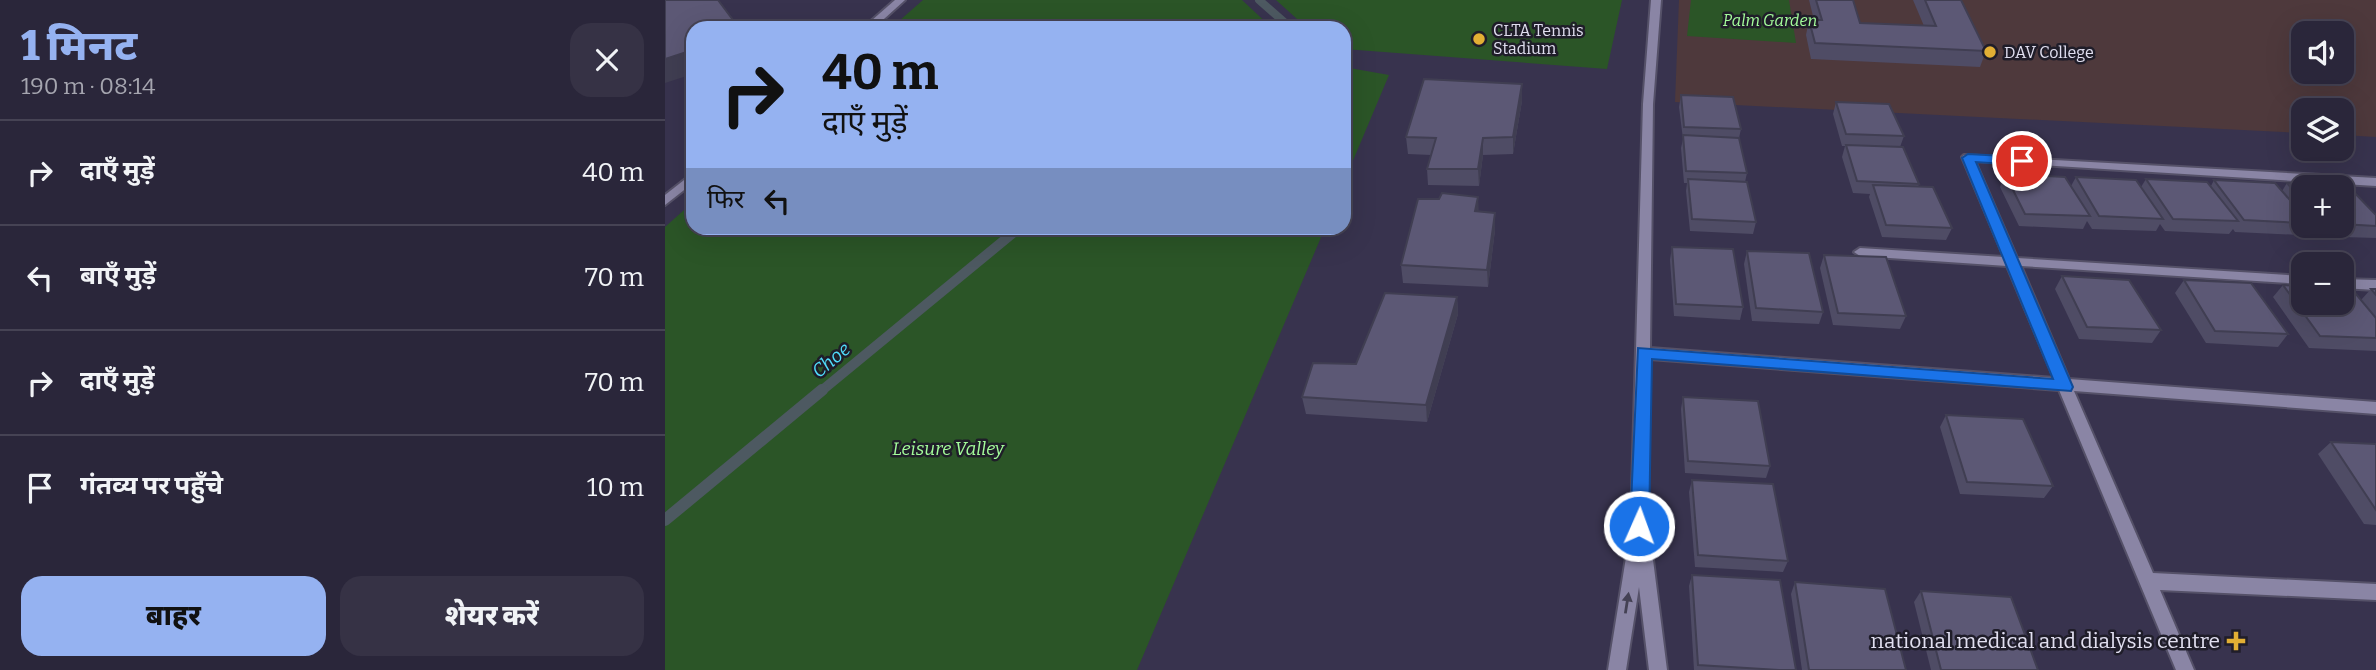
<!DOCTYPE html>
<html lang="hi">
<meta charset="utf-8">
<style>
body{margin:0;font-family:Bitter,"Noto Sans Devanagari",serif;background:#363245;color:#f1f3f6;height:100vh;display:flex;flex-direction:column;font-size:26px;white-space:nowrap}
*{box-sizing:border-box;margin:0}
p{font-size:23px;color:#a5a5af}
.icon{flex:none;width:38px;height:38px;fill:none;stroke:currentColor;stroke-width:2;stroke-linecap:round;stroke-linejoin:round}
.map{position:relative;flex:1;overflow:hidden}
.drawer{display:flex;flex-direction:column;background:#2a263a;width:665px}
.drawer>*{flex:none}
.hud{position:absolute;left:21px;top:21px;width:665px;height:214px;border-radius:21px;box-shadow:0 7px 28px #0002,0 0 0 2px #464354;background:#95b2f1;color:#111;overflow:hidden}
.buttons{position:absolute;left:1626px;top:21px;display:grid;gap:14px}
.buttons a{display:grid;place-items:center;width:63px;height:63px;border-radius:14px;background:#2a263a;box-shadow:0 7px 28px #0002,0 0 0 2px #464354;font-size:35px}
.pin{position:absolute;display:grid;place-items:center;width:60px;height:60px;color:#fff;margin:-30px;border:4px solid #fff;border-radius:50%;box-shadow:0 2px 7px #0007}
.me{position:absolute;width:77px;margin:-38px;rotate:2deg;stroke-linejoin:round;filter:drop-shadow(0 0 5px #0008)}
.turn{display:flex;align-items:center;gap:24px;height:147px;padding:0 21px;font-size:32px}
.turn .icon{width:91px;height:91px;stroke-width:2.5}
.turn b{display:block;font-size:49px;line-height:60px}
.then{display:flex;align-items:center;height:66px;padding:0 21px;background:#0003;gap:14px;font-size:26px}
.round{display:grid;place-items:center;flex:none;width:74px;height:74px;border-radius:21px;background:#363245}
.headline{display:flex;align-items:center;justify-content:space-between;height:119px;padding:0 21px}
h1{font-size:42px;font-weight:800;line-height:52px;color:#95b2f1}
.action{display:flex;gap:14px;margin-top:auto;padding:14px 21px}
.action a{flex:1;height:80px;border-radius:21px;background:#95b2f1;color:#111;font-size:28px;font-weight:800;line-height:80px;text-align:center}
.action a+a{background:#363245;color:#f1f3f6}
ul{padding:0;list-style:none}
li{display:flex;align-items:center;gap:21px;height:105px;padding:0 21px;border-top:2px solid #464354}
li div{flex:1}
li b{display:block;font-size:26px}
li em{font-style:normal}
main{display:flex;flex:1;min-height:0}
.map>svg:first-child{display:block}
.education{fill:#4e393c;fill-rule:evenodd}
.green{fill:#2b5527}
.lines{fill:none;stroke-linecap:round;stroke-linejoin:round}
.stream-far2{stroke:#4d5961;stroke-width:8}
.stream-far1{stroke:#4d5961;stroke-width:10}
.stream{stroke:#4d5961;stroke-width:12}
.minor-casing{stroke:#555168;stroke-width:4}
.minor{fill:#8a85a5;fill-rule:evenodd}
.wall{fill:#4f4c65;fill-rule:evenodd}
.shaded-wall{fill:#403e52}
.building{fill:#5c5875;stroke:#403e52;stroke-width:2}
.oneway{fill:#444154}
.route{fill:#1a73e8;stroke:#114b97;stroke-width:2}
.poi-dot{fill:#e2af34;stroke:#1f1d29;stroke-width:2.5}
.labels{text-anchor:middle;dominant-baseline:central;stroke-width:5;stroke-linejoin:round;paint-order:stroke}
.far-park-label{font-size:16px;font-style:italic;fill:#a4fd9b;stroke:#1f1d29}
.far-poi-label{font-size:16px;fill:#e1dff0;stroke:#1f1d29;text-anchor:start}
.park-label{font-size:18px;font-style:italic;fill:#a4fd9b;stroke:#1f1d29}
.water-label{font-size:19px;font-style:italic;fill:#50dcfa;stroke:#1f1d29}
.near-poi-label{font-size:21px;fill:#e1dff0;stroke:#1f1d29;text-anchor:end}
</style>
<main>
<section class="drawer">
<div class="headline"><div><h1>1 मिनट</h1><p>190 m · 08:14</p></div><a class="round"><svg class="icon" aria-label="close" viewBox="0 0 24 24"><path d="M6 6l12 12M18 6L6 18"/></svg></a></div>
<ul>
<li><svg class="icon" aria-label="right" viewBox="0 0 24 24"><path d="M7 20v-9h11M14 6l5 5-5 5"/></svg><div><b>दाएँ मुड़ें</b></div><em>40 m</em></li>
<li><svg class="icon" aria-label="left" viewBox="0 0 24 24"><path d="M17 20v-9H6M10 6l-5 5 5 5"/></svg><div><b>बाएँ मुड़ें</b></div><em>70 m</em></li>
<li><svg class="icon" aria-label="right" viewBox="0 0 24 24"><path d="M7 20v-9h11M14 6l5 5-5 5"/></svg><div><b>दाएँ मुड़ें</b></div><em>70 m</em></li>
<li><svg class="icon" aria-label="arrive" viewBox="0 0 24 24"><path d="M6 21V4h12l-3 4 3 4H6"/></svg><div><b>गंतव्य पर पहुँचे</b></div><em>10 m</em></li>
</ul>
<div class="action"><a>बाहर</a><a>शेयर करें</a></div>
</section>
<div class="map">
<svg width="1711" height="670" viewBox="0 0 1711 670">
<rect width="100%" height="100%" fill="#38334e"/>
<path class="education" d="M1014,0H1711V137L1677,135L1676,110H1638V133L1010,102ZM1638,33H1676V72H1638Z"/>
<g class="green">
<polygon points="258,0 577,0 607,28 226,28"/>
<polygon points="611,0 957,0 942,69 679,49 679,28 642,28"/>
<polygon points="1026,0 1124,0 1131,43 1022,36"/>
<polygon points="679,67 724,75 679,182"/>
<polygon points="28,202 28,228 660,228 472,670 0,670 0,227"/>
</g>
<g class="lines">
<polyline class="stream-far2" points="594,0 626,28"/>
<polyline class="stream-far1" points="155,392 354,228"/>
<polyline class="stream" points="0,520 157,390"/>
<g class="minor-casing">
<g id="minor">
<polygon points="230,0 240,0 209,28 198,28"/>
<polygon points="986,0 996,0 988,104 985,348 1389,378 1342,266 1195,256 1189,252 1195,248 1339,257 1297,157 1299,155 1711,178 1711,186 1310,161 1352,258 1638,276 1638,284 1356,266 1404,379 1711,402 1711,414 1409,391 1488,573 1711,584 1711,600 1495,590 1529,670 1511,670 1394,390 985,359 981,538 986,544 1002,670 984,670 974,587 961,670 943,670 966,526 978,104"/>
<polygon points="28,173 28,183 0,205 0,195"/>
<polygon points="1676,279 1711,280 1711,290 1676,288"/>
</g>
</g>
<use href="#minor" class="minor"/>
</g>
<g class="wall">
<polygon points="1144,0 1188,0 1195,23 1259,26 1248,0 1296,0 1321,51 1315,67 1146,59 1141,35 1144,20 1149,20"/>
<polygon points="857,84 857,101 848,154 818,155 814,186 763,185 762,169 766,155 743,154 741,137"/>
<polygon points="1016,95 1076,129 1074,138 1082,173 1080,182 1091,222 1088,234 1025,231 1021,191 1022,183 1019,183 1016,148 1018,139 1014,107"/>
<polygon points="1171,102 1239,136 1235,147 1254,184 1253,187 1287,228 1281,240 1217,237 1204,197 1205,194 1188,193 1177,157 1180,146 1177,146 1168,114"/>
<path d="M1340,174L1400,177L1406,186L1411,177L1471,180L1476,187L1481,179L1542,182L1546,186L1549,180L1610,183L1617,191L1622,183L1683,186L1711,215V238L1646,236L1640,229L1635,235L1570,232L1568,229L1564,234L1500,231L1495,224L1491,231L1427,229L1422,221L1418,229L1354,226L1335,187ZM1638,187H1676V226H1638Z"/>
<polygon points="813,197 813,211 830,230 823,287 738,283 736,265 774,199"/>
<polygon points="1007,247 1078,307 1075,320 1009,316 1005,260"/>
<polygon points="1082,251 1158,312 1154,324 1087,321 1079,264"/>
<polygon points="1159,255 1241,316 1235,329 1168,325 1155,268"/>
<polygon points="1397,276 1496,330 1487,343 1414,339 1390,289"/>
<polygon points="1519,280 1623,334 1613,347 1541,343 1510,293"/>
<polygon points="1618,285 1696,300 1706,289 1711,289 1711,351 1644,348 1608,297"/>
<polygon points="792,297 793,314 762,422 641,414 637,397 691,364"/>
<polygon points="1018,397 1105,466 1101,478 1020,473 1016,409"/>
<polygon points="1281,415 1388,486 1379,498 1295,494 1275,427"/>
<polygon points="1666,442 1711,444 1711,525 1699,524 1653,454"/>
<polygon points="1027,480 1123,561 1118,572 1030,567 1024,492"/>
<polygon points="1027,575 1131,670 1029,670 1024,586"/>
<polygon points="1130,582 1241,670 1137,670 1126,594"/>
<polygon points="1256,591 1373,670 1266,670 1249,602"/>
</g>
<g class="shaded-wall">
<polygon points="28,50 28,74 0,83 0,59"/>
<polygon points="857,84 857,101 848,154 848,137"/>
<polygon points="818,138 818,155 814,186 813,169"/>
<polygon points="813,197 814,214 810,211"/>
<polygon points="830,213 830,230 823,287 822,270"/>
<polygon points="792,297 793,314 762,422 761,405"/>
</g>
<g class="building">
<polygon points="0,0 53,0 74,28 28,28 28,50 0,59"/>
<polygon points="1151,0 1188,0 1195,23 1271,26 1260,0 1296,0 1321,51 1150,43 1144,20 1157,20"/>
<polygon points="759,79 857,84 848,137 818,138 813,169 762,169 771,138 741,137"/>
<polygon points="1016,95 1068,97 1076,129 1019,127"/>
<polygon points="1171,102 1224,104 1239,136 1181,134"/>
<polygon points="1018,135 1074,138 1082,173 1021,171"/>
<polygon points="1181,145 1238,147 1254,184 1192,181"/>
<polygon points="1340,174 1400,177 1425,216 1360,214"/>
<polygon points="1411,177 1471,180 1498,219 1434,216"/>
<polygon points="1023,179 1082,182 1091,222 1027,219"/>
<polygon points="1481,179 1542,182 1573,221 1508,219"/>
<polygon points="1549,180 1610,183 1638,215 1638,223 1579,220"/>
<polygon points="1622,183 1683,186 1711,215 1711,226 1676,224 1676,187 1638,187 1638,202"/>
<polygon points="1208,185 1268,187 1287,228 1221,225"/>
<polygon points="777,193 813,197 810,211 830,213 822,270 736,265 753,199 774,199"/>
<polygon points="1007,247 1068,249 1078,307 1011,304"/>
<polygon points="1082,251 1144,253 1158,312 1091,308"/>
<polygon points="1159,255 1221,257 1241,316 1173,313"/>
<polygon points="1397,276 1464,280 1496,330 1422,327"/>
<polygon points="1519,280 1586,283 1623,334 1550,331"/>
<polygon points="1618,285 1638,286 1638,303 1676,303 1676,288 1686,288 1711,318 1711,338 1655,336"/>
<polygon points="1706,289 1711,289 1711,295"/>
<polygon points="720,293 792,297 761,405 637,397 648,363 691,364"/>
<polygon points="1018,397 1093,401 1105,466 1023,461"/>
<polygon points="1281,415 1358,419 1388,486 1302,482"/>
<polygon points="1666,442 1711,444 1711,510"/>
<polygon points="1027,480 1108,484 1123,561 1033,555"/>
<polygon points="1027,575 1115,580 1131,670 1114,670 1033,665"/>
<polygon points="1130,582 1220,589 1241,670 1144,670"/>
<polygon points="1256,591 1346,597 1373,670 1276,670"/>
</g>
<defs><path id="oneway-solid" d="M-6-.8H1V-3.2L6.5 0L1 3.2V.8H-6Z" transform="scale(1.75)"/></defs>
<use class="oneway" href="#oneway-solid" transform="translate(962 603) rotate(-81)"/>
<polygon class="route" points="1303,154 1357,157 1364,161 1357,165 1311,162 1408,387 1406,391 987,359 984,526 981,532 967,532 965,526 973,348 1388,379 1297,158"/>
<g class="poi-dot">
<circle cx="814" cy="39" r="7"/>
<circle cx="1325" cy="52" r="7"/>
<path d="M1567.5 630.5h7v7h7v7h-7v7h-7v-7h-7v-7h7z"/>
</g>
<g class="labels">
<g class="far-park-label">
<text x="1105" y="20">Palm Garden</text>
</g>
<g class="far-poi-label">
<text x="828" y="30">CLTA Tennis<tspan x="828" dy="18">Stadium</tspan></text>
<text x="1339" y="52">DAV College</text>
</g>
<g class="park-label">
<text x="283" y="449">Leisure Valley</text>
</g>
<g class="water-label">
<text transform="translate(166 360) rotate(-40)">Choe</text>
</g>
<g class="near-poi-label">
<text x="1555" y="641">national medical and dialysis centre</text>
</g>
</g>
</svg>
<div class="buttons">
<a><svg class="icon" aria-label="sound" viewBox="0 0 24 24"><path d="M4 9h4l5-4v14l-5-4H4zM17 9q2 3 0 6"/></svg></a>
<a><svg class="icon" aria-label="layers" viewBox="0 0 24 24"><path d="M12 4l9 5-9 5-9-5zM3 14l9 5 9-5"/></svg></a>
<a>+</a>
<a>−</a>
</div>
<div class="pin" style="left:1357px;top:161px;background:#d93025"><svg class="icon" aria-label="arrive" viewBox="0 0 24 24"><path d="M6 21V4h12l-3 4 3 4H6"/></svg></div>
<svg class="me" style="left:974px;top:526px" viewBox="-20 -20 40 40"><circle r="17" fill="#1a73e8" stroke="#fff" stroke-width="3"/><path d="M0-11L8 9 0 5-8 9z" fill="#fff"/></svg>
<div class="hud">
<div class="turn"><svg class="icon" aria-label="right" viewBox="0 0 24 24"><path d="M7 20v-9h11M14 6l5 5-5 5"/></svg><div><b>40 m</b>दाएँ मुड़ें</div></div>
<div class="then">फिर<svg class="icon" aria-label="left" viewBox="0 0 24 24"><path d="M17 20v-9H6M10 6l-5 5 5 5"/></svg></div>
</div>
</div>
</main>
